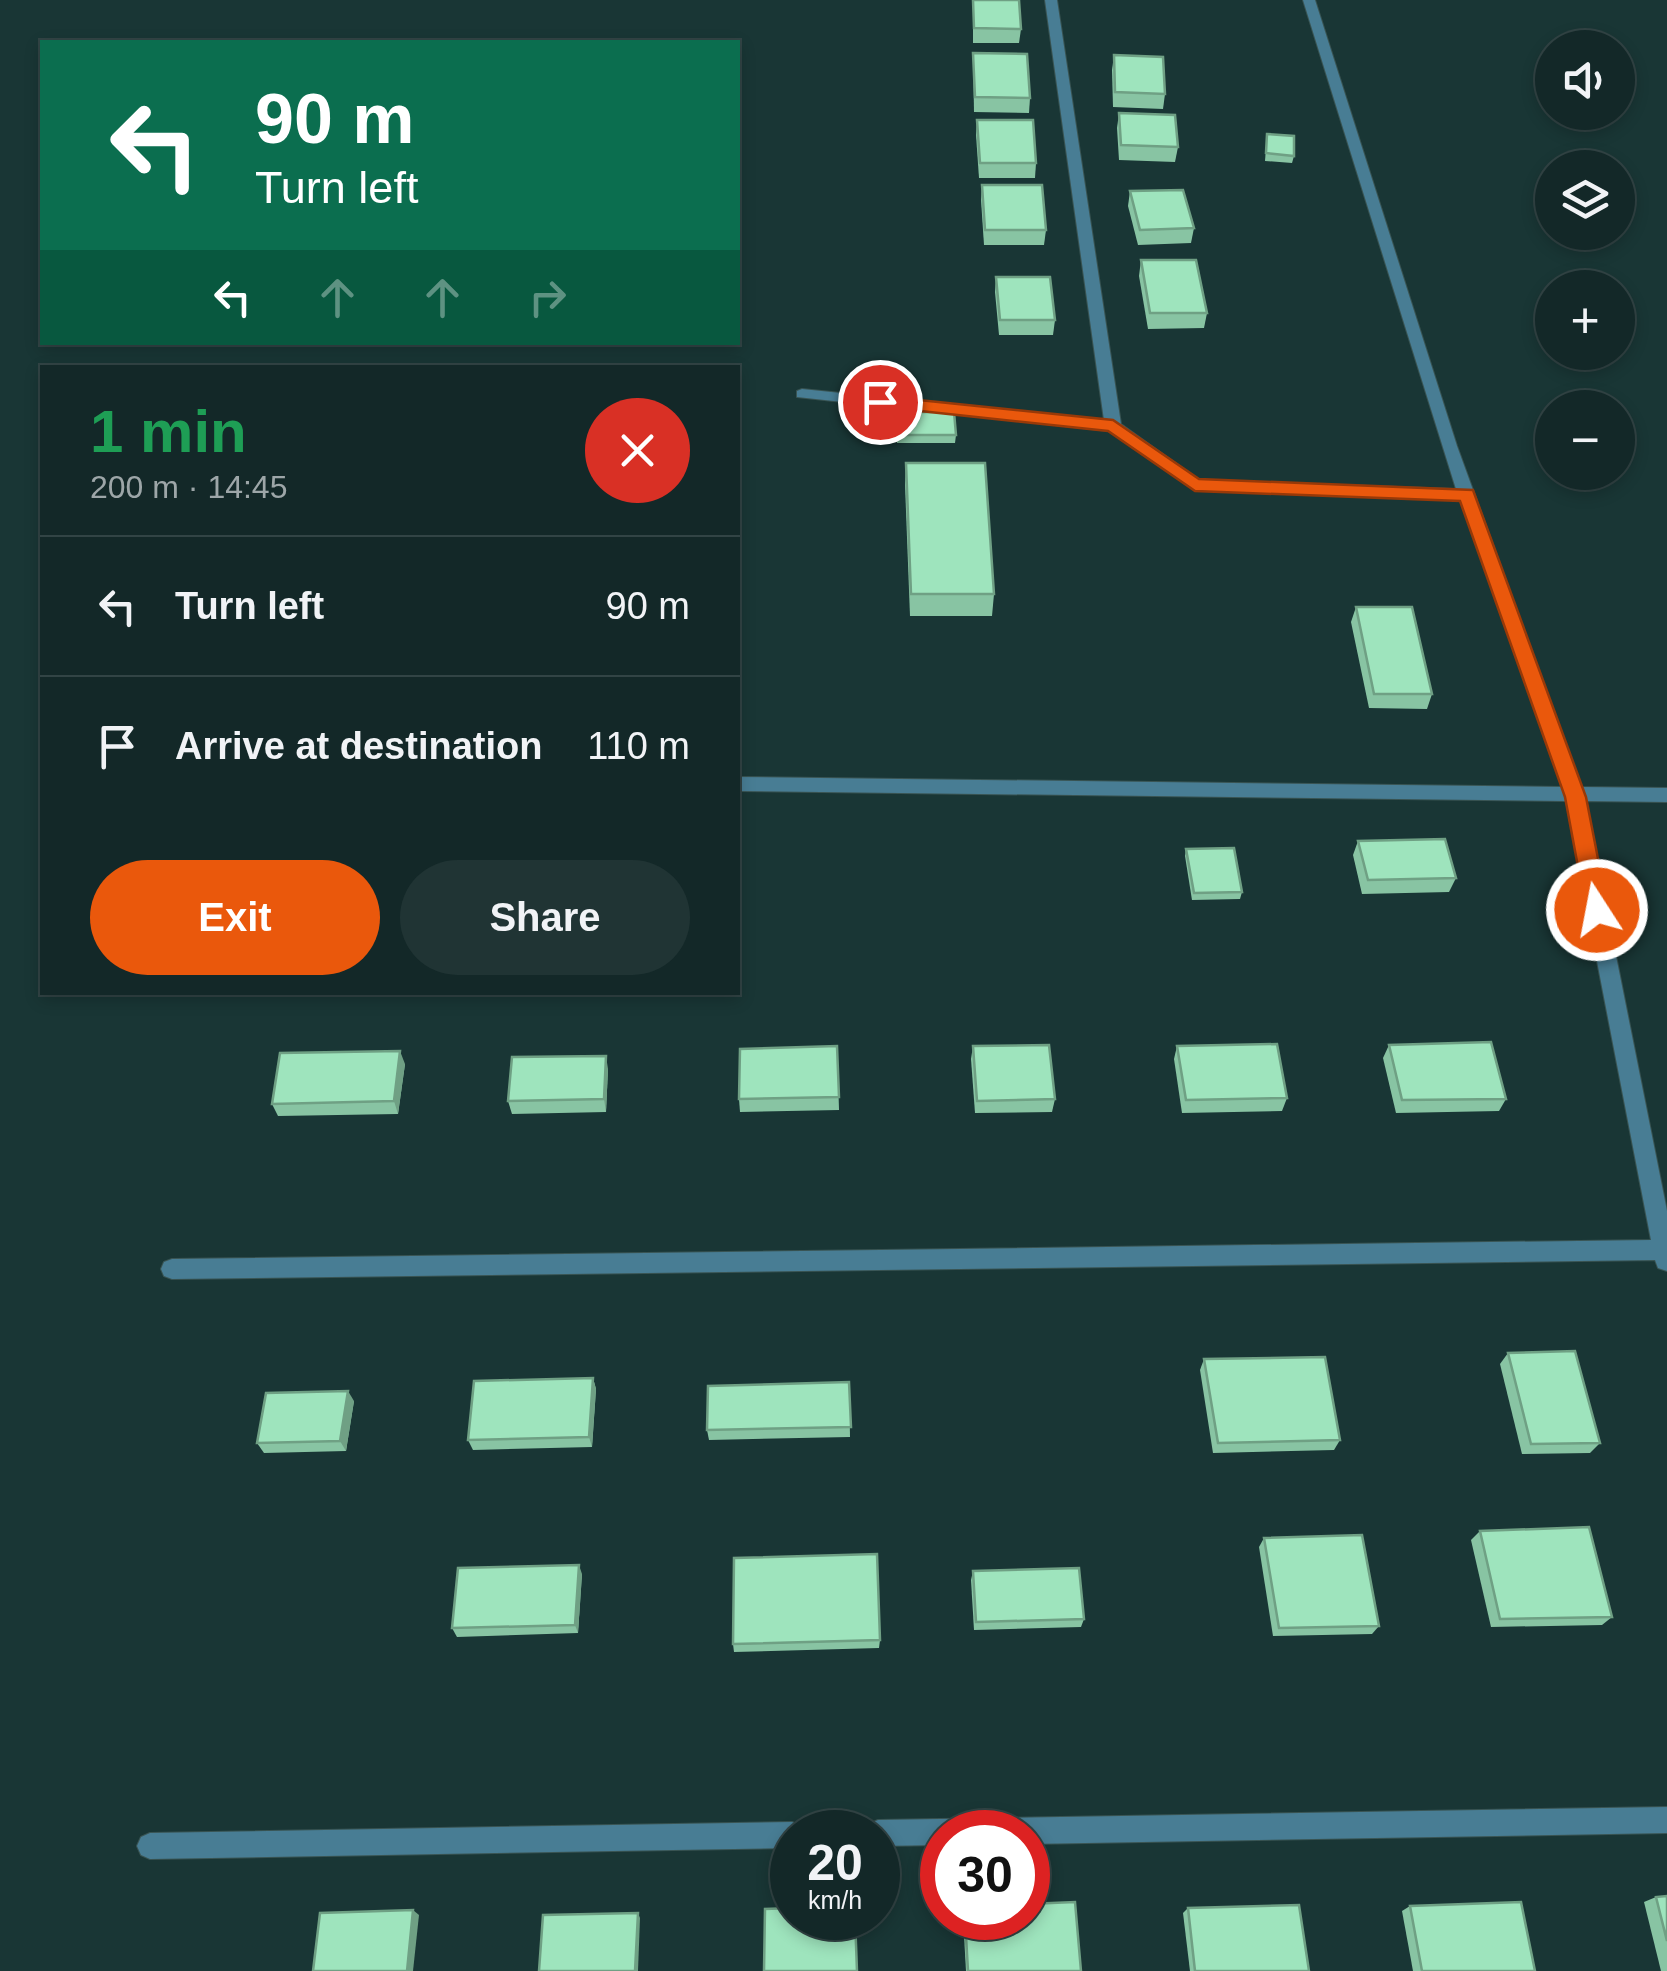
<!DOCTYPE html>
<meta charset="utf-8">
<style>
body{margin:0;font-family:Arial,sans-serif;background:#203434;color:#f1f3f6;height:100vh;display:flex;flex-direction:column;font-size:38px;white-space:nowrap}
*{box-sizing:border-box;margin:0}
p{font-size:32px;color:#9da6a8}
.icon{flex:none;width:55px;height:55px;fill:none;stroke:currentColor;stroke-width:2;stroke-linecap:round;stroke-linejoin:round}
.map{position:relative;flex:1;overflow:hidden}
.details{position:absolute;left:40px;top:365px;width:700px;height:630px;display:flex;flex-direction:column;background:#132828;border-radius:0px;box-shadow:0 5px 15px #0003,0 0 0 2px #324445}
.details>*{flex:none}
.banner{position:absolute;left:40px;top:40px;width:700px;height:305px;border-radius:0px;box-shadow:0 5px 15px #0003,0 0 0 2px #324445;background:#0b6e4f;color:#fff;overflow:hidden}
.controls{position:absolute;left:1535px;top:30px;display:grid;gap:20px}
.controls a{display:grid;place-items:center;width:100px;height:100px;border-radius:50%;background:#132828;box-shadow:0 5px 15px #0003,0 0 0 2px #324445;font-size:50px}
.speed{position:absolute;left:770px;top:1810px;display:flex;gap:20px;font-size:50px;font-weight:700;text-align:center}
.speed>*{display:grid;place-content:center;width:130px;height:130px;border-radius:50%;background:#132828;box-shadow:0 5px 15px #0003,0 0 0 2px #324445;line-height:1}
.speed small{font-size:25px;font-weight:400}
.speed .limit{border:15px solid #d22;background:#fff;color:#111}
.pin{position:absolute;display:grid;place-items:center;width:85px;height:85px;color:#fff;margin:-42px;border:5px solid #fff;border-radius:50%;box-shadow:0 2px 10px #0007}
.me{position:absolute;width:110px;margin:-55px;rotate:349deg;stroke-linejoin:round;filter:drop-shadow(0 0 8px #0008)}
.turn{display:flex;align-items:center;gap:35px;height:210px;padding:0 50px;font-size:45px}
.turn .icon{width:130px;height:130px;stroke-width:2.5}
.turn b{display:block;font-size:70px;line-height:85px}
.lanes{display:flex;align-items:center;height:95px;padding:0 50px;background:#0003;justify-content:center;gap:50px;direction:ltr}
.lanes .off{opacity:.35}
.round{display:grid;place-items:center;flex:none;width:105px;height:105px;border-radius:52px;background:#203434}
.overview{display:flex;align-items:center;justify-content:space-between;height:170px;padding:0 50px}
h1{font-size:60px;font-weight:800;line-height:75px;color:#1e9e55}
.action{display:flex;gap:20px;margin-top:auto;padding:20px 50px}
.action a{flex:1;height:115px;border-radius:60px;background:#ea580c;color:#fff;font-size:40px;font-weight:800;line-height:115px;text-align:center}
.action a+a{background:#203434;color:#f1f3f6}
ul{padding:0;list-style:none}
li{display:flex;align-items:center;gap:30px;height:140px;padding:0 50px;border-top:2px solid #324445}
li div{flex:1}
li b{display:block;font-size:38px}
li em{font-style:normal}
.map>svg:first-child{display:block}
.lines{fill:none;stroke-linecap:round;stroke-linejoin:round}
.street-casing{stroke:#395453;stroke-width:2}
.street{fill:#487d94;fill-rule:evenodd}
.wall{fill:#88c4a3}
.shaded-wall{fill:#6fa084}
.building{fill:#9ee4bd;stroke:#6fa084;stroke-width:2.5}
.route{fill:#ea580c;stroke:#983908;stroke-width:2.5}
</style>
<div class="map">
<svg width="1667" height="1971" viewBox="0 0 1667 1971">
<rect width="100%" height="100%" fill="#193635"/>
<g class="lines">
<g class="street-casing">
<g id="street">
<polygon points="1045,0 1057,0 1121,424 1199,480 1456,489 1303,0 1315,0 1457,446 1581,787 1667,788 1667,802 1585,801 1667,1211 1667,1271 1658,1268 1655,1260 172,1279 164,1276 161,1269 164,1262 172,1259 1651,1240 1566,801 738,791 738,777 1562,787 1460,500 1195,490 1109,431 797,397 797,391 802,389 1104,420"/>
<polygon points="1667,1807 1667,1833 1028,1844 1028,1832 942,1832 942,1845 878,1846 878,1832 865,1832 869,1824 878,1820"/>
<polygon points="792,1822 801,1826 804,1832 792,1832 792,1848 150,1859 141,1855 137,1846 141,1837 150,1833"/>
</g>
</g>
<use href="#street" class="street"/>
</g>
<g class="wall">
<polygon points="973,0 1021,29 1019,43 973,43"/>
<polygon points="973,53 1030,98 1029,113 974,112"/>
<polygon points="1114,55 1165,94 1163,109 1113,107 1112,70"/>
<polygon points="1119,113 1178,147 1175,162 1119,160 1117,128"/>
<polygon points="977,120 1036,163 1035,178 979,178 976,135"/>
<polygon points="1267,134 1294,156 1292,163 1265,161"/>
<polygon points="982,185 1046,230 1044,245 984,245 981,200"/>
<polygon points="1130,191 1194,228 1191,243 1138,245 1128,206"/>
<polygon points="1141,260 1207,313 1204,328 1148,329 1139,276"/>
<polygon points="996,277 1055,320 1053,335 999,335 995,292"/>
<polygon points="897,412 956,435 955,443 897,443"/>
<polygon points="906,463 994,594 992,616 910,616 905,485"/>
<polygon points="1356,607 1432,694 1427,709 1369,708 1351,622"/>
<polygon points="1358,841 1456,878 1449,892 1362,894 1353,855"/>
<polygon points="1186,849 1242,892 1240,899 1192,900 1185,856"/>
<polygon points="1389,1045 1506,1099 1499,1111 1396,1113 1383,1058"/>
<polygon points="837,1046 839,1110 740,1112 739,1099"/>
<polygon points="973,1046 1055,1099 1052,1112 975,1113 971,1059"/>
<polygon points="1177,1046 1287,1098 1282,1111 1182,1113 1174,1059"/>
<polygon points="405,1064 398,1114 278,1116 272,1104"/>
<polygon points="608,1069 606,1112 512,1114 508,1101"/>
<polygon points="1508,1353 1600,1443 1590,1453 1522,1454 1500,1364"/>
<polygon points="1204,1359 1340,1440 1334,1450 1213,1453 1200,1370"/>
<polygon points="593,1378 596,1389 592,1447 473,1450 468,1440"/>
<polygon points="849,1382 850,1437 709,1440 707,1430"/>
<polygon points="354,1401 346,1451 264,1453 257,1443"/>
<polygon points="1480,1531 1612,1617 1602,1625 1491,1627 1471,1540"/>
<polygon points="1264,1538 1379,1626 1372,1634 1273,1636 1259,1547"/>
<polygon points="973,1571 1084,1619 1081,1627 974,1630 971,1580"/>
<polygon points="582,1574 578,1633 457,1637 452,1628"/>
<polygon points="880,1640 879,1648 734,1652 733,1644"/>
<polygon points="1667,1896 1667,1971 1661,1971 1644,1902 1656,1897"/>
<polygon points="1410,1906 1535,1971 1413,1971 1402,1911"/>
<polygon points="1188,1908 1309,1971 1190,1971 1183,1913"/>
<polygon points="963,1918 1028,1918 1081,1971 966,1971"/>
</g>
<g class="shaded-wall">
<polygon points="400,1051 405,1064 398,1114 394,1101"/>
<polygon points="606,1056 608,1069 606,1112 604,1099"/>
<polygon points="593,1378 596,1389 592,1447 589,1437"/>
<polygon points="348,1391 354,1401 346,1451 340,1441"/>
<polygon points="579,1565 582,1574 578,1633 575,1625"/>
<polygon points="413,1910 419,1915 413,1971 407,1971"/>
<polygon points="638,1913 640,1918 638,1971 635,1971"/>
</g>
<g class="building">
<polygon points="973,0 1019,0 1021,29 974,28"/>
<polygon points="973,53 1027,54 1030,98 975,97"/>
<polygon points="1114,55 1163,57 1165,94 1115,92"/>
<polygon points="1119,113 1175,115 1178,147 1121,145"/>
<polygon points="977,120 1033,120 1036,163 980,163"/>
<polygon points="1267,134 1294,136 1294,156 1266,153"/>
<polygon points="982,185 1042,185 1046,230 985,230"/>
<polygon points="1183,190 1194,228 1140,230 1130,191"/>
<polygon points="1141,260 1196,260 1207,313 1150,313"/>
<polygon points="996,277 1050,277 1055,320 1000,320"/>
<polygon points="897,412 954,412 956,435 898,435"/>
<polygon points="906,463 985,463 994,594 911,594"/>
<polygon points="1356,607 1412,607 1432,694 1374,694"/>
<polygon points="1445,839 1456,878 1368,880 1358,841"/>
<polygon points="1234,848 1242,892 1194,893 1186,849"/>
<polygon points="1491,1042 1506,1099 1402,1100 1389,1045"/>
<polygon points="1277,1044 1287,1098 1186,1100 1177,1046"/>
<polygon points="1049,1045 1055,1099 977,1101 973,1046"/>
<polygon points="837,1046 839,1097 739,1099 740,1049"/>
<polygon points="400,1051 394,1101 272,1104 280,1053"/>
<polygon points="606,1056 604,1099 508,1101 512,1057"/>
<polygon points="1575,1351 1600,1443 1531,1444 1508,1353"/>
<polygon points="1325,1357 1340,1440 1218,1443 1204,1359"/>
<polygon points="593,1378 589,1437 468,1440 474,1381"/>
<polygon points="849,1382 851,1427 707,1430 708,1386"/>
<polygon points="348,1391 340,1441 257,1443 266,1393"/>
<polygon points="1589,1527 1612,1617 1500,1619 1480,1531"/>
<polygon points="1362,1535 1379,1626 1279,1628 1264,1538"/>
<polygon points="877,1554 880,1640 733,1644 734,1558"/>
<polygon points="579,1565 575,1625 452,1628 458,1568"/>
<polygon points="1079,1568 1084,1619 976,1622 973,1571"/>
<polygon points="1667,1896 1667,1941 1656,1897"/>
<polygon points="1075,1902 1081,1971 968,1971 965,1918 1028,1918 1028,1904"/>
<polygon points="1521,1902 1535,1971 1422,1971 1410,1906"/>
<polygon points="1299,1905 1309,1971 1195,1971 1188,1908"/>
<polygon points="792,1908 792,1918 855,1918 857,1971 764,1971 765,1909"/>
<polygon points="413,1910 407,1971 313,1971 320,1913"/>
<polygon points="638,1913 635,1971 539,1971 543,1915"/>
</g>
<polygon class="route" points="880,396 1113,420 1199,479 1473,490 1586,797 1608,910 1605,916 1597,919 1586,910 1565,797 1460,501 1195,491 1108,431 874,406 871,402"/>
</svg>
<div class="controls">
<a><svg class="icon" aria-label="sound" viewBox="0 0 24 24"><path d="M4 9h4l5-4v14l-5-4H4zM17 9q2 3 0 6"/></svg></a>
<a><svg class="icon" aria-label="layers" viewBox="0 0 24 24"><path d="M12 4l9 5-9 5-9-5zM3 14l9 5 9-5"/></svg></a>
<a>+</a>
<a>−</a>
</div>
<div class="speed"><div>20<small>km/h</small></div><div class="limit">30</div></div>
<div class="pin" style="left:880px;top:402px;background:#d93025"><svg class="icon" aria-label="arrive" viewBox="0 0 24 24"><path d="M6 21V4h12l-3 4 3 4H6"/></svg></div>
<svg class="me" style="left:1597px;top:910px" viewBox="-20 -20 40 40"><circle r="17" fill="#ea580c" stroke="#fff" stroke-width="3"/><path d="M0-11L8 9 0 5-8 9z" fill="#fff"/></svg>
<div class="banner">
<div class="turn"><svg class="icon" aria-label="left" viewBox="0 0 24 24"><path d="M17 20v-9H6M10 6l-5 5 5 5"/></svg><div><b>90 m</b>Turn left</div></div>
<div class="lanes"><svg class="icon" aria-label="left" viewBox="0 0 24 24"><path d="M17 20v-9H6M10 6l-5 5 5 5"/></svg><svg class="icon off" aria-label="ahead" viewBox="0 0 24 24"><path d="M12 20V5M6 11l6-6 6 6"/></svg><svg class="icon off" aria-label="ahead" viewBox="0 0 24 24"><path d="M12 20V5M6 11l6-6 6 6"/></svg><svg class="icon off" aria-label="right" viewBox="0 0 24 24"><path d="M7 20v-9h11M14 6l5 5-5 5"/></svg></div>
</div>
<section class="details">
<div class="overview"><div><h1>1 min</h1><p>200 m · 14:45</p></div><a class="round" style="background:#d93025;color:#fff"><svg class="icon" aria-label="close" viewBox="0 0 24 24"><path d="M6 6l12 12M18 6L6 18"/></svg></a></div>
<ul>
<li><svg class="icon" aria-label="left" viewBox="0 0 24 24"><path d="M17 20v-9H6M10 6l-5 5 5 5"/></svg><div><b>Turn left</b></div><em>90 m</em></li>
<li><svg class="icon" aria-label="arrive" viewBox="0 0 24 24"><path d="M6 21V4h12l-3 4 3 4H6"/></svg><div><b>Arrive at destination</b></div><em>110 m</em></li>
</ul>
<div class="action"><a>Exit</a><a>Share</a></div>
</section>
</div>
